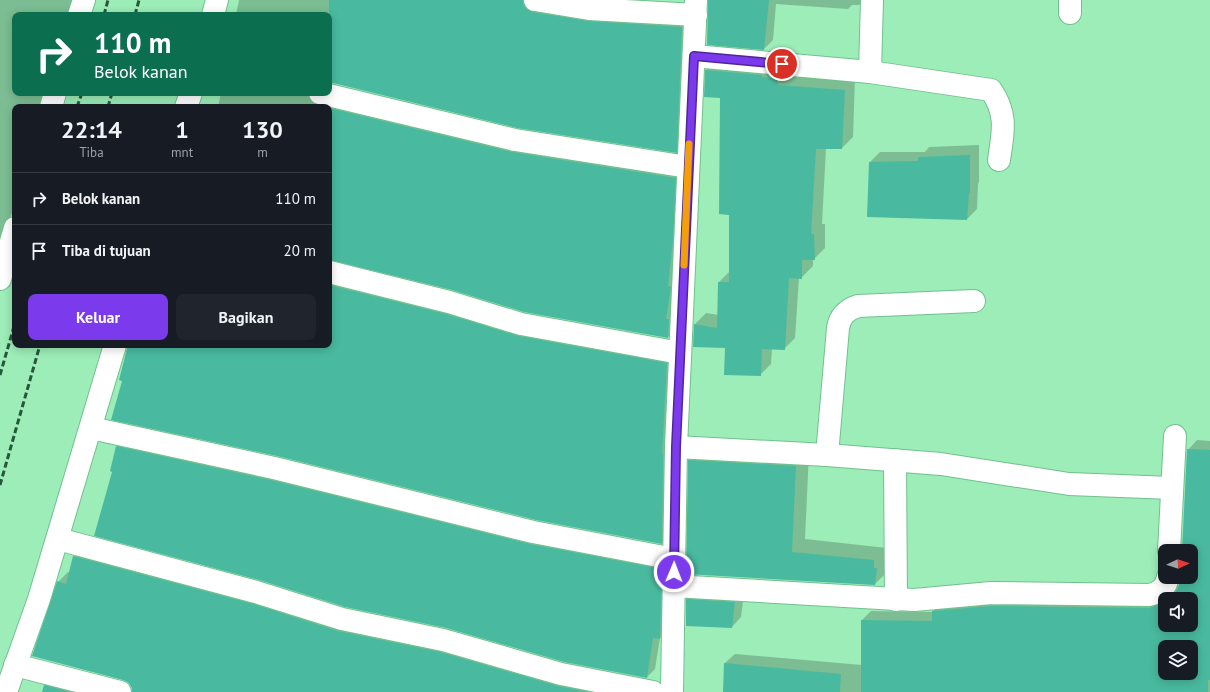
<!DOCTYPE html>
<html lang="id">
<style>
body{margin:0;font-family:"PT Sans",sans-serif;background:#20242c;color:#f1f3f6;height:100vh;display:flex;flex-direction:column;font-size:15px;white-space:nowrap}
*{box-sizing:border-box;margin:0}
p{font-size:13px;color:#9ea1a6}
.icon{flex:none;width:22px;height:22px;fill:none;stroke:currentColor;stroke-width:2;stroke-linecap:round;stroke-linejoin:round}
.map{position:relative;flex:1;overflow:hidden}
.panel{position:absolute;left:12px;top:104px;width:320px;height:244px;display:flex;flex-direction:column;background:#171b24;border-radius:8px;box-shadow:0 2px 10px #0003}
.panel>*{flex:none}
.hud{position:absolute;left:12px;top:12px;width:320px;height:84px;border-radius:8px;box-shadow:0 2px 10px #0003;background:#0b6e4f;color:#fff;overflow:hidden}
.needle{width:26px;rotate:86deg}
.buttons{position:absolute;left:1158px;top:544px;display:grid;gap:8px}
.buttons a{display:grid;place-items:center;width:40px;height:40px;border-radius:8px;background:#171b24;box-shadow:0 2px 10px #0003;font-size:20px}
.pin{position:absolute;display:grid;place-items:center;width:34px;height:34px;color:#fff;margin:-17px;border:2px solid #fff;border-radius:50%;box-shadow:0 1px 4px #0007}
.me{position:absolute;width:44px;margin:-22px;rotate:1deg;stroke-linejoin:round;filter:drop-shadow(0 0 3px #0008)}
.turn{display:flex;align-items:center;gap:14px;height:84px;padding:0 16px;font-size:18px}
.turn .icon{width:52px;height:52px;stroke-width:2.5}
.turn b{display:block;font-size:28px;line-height:34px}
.eta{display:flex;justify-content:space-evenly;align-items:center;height:68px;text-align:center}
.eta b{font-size:24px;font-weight:600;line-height:28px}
.primary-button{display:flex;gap:8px;margin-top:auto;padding:8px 16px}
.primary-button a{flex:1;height:46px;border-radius:8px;background:#7c3aed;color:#fff;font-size:16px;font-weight:600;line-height:46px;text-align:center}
.primary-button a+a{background:#20242c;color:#f1f3f6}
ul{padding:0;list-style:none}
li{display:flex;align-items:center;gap:12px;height:52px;padding:0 16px;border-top:1px solid #363941}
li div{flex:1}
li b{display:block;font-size:15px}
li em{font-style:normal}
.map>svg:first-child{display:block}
.shadow{fill:#0003;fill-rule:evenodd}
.building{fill:#49ba9f;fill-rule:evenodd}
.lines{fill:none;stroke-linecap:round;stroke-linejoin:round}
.minor-casing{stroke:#71c18e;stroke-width:24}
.minor{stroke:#fff;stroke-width:22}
.rail{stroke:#28563b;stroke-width:3;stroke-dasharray:6 3;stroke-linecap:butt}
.route-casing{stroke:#51269a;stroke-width:10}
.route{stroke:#7c3aed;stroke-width:7}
.slow{stroke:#f59e0b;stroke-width:7}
</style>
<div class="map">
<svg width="1210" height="692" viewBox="0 0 1210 692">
<rect width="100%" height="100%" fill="#9cedb8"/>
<g class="shadow">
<polygon points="0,0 76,0 74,15 15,15 15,93 47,93 46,107 15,107 15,208 11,215 0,252"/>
<polygon points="239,0 535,0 691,18 685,143 676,152 329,81 329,15 236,15"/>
<polygon points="709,0 864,0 859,5 852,5 848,9 776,4 773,40 764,49"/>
<polygon points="717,59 855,79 853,137 842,148 826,148 822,224 825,224 825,248 814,259 813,259 813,266 801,278 799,278 795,338 784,349 772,349 771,364 760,375 695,324 706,313 719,315 719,282 730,271 730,214 721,97 705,96 706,70"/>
<polygon points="221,93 320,93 684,169 677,328 668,337 452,289 329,259 329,107 218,107"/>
<polygon points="979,145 979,182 978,184 977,209 967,219 870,162 880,152 925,152 929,147"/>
<polygon points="329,272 676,355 670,534 662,543 120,380 128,345 329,345"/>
<polygon points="126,438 669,561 668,630 660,638 655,669 647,677 113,471 117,447"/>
<path d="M1197,440L1210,441V692H724L725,663L735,654L862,665V620L871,611L932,612L942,602L1159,598L1175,594L1181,580V577H1191V551H1183L1188,450ZM1165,599H1191V625H1165ZM1165,647H1191V673H1165Z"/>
<polygon points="702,447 809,453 805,539 887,548 888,571 875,584 687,573 689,461"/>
<polygon points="84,547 644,692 133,692 133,689 58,582 68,572 70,573 74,557"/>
<polygon points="697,590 744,593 741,617 732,627 687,600"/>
<polygon points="54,676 115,692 43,692 44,686"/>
</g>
<g class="building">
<polygon points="329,0 523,0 523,5 527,9 533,12 588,21 682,27 677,153 517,128 329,82"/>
<polygon points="708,0 769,0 764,50 707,45"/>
<polygon points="705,70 762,75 762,77 778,79 778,85 845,90 842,149 816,149 811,234 814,234 815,260 802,260 802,279 789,278 785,350 762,349 761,376 724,375 725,348 693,347 694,324 717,328 718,282 729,282 729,215 719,214 720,98 704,97"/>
<polygon points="329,108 512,152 676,178 673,240 668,286 671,287 666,319 669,319 668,338 524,312 452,290 329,260"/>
<polygon points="970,155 970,193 969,193 967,220 867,217 869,162 918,161 918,157"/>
<polygon points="329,285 446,314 519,336 667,363 662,454 663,454 662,544 536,520 277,456 111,420 122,381 119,380 128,345 329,345"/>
<polygon points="116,446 271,480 530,544 662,569 660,639 653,638 647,678 564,662 446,628 345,607 259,580 94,536 112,472 110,471"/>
<path d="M1187,449L1210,450V680H1208V692H861V620L932,621V611L991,606L1149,608L1164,603H1165V625H1191V599H1174V594L1179,586L1180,577H1191V551H1182ZM1165,647H1191V673H1165Z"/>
<polygon points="688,460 796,466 792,552 874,560 874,568 877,568 875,585 686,574"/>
<polygon points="73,556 253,604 338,631 440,652 558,686 588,692 132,692 132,688 129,683 123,680 32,656 57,581 66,584"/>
<polygon points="686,599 735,602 732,628 686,626"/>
<polygon points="724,663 841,674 840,692 723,692"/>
<polygon points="44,685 70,692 42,692"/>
</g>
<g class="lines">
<g class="minor-casing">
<g id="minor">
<polyline points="535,0 589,9 696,15"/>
<polyline points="1070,13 1070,0"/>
<polyline points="79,15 84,0"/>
<polyline points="213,15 217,0"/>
<path d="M694,56L870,72L991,90C1008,115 1003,132 999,160"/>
<polyline points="870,72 872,0"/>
<polyline points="320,93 515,140 688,167"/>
<polyline points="51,107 55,93"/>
<polyline points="186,107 191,93"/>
<polyline points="329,272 449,302 521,324 680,353"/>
<polyline points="0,279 15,228"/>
<polyline points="91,428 274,468 533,532 674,559"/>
<polyline points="676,447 827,455 941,464 1069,484 1172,488"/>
<path d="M827,455L838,328C840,316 846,310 858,306L974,301"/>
<polyline points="895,460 896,600"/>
<polyline points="58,539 256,592 342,619 443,640 561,674 653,692"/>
<polyline points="1169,551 1175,436"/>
<path d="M673,586L914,600L991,593L1149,595C1159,593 1166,588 1168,577"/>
<polyline points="15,665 120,692"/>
<polyline points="6,692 39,599 115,345"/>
<polyline points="672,692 676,447 696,0"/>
</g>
</g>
<use href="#minor" class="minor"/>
<g class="rail">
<polyline points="104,15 108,0"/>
<polyline points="135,15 139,0"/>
<polyline points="77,107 82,93"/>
<polyline points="108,107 112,93"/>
<polyline points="0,375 15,323"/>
<polyline points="0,485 40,345"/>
</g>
</g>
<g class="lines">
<g class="route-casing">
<polyline id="route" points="674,572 676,447 694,56 782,64"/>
</g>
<use href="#route" class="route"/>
<polyline class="slow" points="684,265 689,144"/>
</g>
</svg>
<div class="buttons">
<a><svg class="needle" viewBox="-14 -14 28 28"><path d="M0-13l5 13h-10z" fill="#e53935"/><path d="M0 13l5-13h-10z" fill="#9ea1a6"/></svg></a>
<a><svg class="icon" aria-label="sound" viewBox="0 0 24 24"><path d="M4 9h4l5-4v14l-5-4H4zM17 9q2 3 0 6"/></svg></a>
<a><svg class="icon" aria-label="layers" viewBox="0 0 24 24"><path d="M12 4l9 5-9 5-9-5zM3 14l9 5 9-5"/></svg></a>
</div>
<div class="pin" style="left:782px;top:64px;background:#d93025"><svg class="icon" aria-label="arrive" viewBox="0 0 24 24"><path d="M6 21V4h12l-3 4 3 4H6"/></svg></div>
<svg class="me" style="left:674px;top:572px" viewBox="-20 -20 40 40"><circle r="17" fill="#7c3aed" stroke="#fff" stroke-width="3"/><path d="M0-11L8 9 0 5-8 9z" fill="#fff"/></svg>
<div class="hud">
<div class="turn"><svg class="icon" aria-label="right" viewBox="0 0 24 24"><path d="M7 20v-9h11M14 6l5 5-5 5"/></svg><div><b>110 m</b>Belok kanan</div></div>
</div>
<section class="panel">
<div class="eta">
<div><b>22:14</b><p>Tiba</p></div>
<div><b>1</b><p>mnt</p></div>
<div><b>130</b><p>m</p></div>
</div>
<ul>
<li><svg class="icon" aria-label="right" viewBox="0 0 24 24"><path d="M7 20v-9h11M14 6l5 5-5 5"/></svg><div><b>Belok kanan</b></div><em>110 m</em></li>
<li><svg class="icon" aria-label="arrive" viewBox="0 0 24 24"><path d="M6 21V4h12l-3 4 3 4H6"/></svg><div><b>Tiba di tujuan</b></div><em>20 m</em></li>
</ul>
<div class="primary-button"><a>Keluar</a><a>Bagikan</a></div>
</section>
</div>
